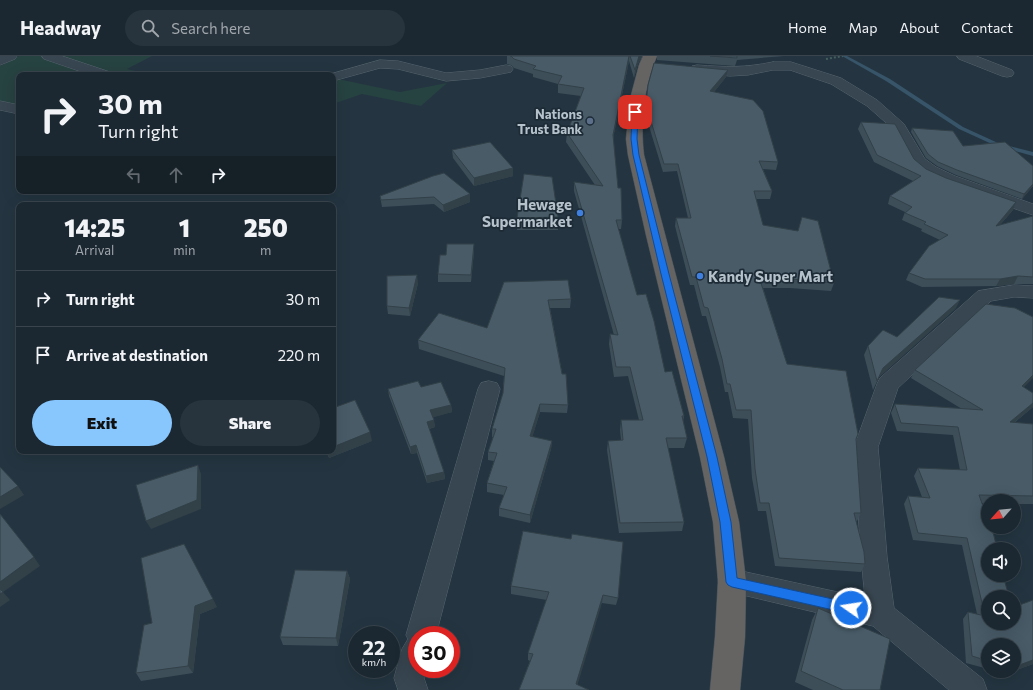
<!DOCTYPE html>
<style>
body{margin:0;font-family:Commissioner,sans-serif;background:#28343d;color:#f1f3f6;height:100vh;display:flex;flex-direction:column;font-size:15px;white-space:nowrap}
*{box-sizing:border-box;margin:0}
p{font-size:13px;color:#a0a6ab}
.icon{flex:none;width:22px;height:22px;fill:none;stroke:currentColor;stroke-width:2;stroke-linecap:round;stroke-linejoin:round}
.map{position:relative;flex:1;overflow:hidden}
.panel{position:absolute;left:16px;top:146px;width:320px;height:252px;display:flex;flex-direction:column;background:#1b2831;border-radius:8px;box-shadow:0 4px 16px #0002,0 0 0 1px #39444d}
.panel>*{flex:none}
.guide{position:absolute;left:16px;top:16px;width:320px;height:122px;border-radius:8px;box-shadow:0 4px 16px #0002,0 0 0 1px #39444d;background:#1b2831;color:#f1f3f6;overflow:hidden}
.needle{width:26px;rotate:243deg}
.fabs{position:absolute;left:981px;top:438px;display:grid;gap:8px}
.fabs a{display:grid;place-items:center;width:40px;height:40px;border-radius:50%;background:#1b2831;box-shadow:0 4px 16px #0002,0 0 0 1px #39444d;font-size:20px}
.speed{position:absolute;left:348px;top:570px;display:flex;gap:8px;font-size:20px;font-weight:700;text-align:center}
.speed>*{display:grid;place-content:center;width:52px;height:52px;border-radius:50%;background:#1b2831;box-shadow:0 4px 16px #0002,0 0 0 1px #39444d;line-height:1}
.speed small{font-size:10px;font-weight:400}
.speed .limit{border:6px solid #d22;background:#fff;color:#111}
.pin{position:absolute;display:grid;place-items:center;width:34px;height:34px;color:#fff;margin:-17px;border-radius:8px;box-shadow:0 2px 6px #0006}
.me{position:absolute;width:44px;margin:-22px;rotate:283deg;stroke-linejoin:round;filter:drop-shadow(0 0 3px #0008)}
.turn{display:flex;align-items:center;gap:14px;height:84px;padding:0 16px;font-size:18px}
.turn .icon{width:52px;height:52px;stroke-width:2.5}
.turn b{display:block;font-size:28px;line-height:34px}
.lanes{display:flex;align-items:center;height:38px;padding:0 16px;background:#0003;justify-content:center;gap:20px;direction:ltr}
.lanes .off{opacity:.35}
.eta{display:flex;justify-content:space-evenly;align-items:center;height:68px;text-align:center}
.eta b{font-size:24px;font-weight:800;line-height:28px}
.action{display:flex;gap:8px;margin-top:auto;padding:8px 16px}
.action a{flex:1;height:46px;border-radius:24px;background:#88c7fd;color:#111;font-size:16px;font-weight:800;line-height:46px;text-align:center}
.action a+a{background:#28343d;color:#f1f3f6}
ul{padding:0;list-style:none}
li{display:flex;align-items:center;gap:12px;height:56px;padding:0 16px;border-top:1px solid #39444d}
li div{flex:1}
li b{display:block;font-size:15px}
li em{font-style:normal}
header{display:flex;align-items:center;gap:24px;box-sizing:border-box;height:56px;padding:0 20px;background:#1b2831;border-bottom:1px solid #39444d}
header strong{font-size:19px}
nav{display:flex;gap:22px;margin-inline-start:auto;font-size:14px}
.search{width:280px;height:36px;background:#28343d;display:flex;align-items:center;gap:10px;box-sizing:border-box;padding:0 14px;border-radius:22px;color:#a0a6ab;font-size:15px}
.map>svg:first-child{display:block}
.green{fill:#264241}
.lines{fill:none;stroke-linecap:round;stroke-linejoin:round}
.stream{fill:#375469;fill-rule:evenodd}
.minor-casing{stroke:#56646e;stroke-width:1}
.tertiary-casing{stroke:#56646e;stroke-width:1}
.trunk-casing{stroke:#43515b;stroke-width:1}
.path{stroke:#445e5d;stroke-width:2;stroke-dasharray:2 2;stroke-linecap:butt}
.minor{fill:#384651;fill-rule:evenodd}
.tertiary{fill:#384651;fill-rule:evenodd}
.trunk{fill:#666463;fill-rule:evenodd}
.wall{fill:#3e4e59}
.shaded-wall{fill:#324048}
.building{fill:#485b67;stroke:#324048}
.route{fill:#1a73e8;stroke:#114b97}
.service-dot{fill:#5c6f8a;stroke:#1d2b36;stroke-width:1.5}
.shop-dot{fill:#3f7fe0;stroke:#1d2b36;stroke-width:1.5}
.labels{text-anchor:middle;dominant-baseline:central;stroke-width:3.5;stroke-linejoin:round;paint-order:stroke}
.far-poi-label{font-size:13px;font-weight:bold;fill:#b5c1cb;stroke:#1d2b36;text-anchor:end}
.poi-label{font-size:15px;font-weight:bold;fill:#b5c1cb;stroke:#1d2b36;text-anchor:end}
</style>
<header>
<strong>Headway</strong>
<div class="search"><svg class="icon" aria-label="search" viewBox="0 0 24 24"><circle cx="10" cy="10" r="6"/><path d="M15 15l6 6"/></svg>Search here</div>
<nav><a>Home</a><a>Map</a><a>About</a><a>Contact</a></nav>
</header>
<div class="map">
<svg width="1033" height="634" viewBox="0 0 1033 634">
<rect width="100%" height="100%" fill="#243541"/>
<g class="green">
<polygon points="19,0 152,0 127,13 153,19 19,19 19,52 0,47 0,10"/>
<polygon points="333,22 400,36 447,27 421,50 362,38 333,48"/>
</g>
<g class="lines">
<polygon class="stream" points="842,0 847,0 890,23 963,71 998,87 1033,96 1033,100 994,89 959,73 886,25"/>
<g class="minor-casing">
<g id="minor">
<polygon points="0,0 17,0 15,3 0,9"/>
<polygon points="42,0 62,0 110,16 112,19 91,19 44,3"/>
<polygon points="957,0 976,0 1012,14 1014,17 1012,20 1007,21 1002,20 959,3"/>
<polygon points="380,4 398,5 446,17 480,14 506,9 511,10 513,13 511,16 480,22 446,25 398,13 380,12 333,25 333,19 327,19"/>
<polygon points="0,45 19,49 19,58 0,54"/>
<polygon points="1014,229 1033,230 1033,242 1014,241 991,245 898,332 878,391 887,501 894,552 983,623 987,634 949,634 873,570 722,534 718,525 722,516 732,513 865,542 861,501 854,391 877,328 880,322 978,235"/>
<polygon points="489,325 497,327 500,333 436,579 417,579 417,613 426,613 424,622 428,634 398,634 394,622 402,593 408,583 406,579 478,333 481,327"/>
</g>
</g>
<g class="tertiary-casing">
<path id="tertiary" d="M773,6H791L841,22L877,44L904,68L925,103L936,111L955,120L1033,148V159L943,128L924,119L913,109L893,73L867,50L831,28L790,14H773L748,19L730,20L697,17L692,16L690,13L692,10L697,9C726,11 744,12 773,6Z"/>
</g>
<g class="trunk-casing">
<path id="trunk" d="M643,0H657C644,30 640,66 644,99L724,401L739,466L746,525L745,581L740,634H710L715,581L718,525L713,466L700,401L646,179L628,99L626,83L630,43L639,9Z"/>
</g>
<polyline class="path" points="826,3 843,0"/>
<use href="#minor" class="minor"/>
<use href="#tertiary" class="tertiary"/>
<use href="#trunk" class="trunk"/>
</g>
<g class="wall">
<polygon points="507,0 642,0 638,8 634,22 629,5 613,82 618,132 622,164 621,173 618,173 637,239 665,316 684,360 683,366 687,382 684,392 668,392 684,466 682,475 619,477 607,394 608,385 621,384 620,374 621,364 639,364 628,320 614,321 609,288 610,278 614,279 574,135 574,126 595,129 566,86 567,77 581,40 558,37 558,28 533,21 533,18 514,12 511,9 507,8"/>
<polygon points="657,0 784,0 737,4 735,10 657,4"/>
<polygon points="726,21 714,36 778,106 776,114 763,113 772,135 770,143 756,143 763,169 834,227 831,235 790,232 763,232 787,308 856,383 861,457 857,465 856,465 865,508 861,516 775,510 766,455 758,455 752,422 748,363 733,362 728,336 725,336 720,311 706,260 702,260 694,229 690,229 675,170 676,162 688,162 677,115 663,116 645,57 648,29"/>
<polygon points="861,66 914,103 926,113 946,122 1016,146 1013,154 1000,169 1033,160 1033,228 1014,228 996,230 922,231 906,224 909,217 940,184 921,175 922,173 902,164 905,156 888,148 890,140 913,125 874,106 858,73"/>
<polygon points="912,72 963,90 1033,110 1033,130 1022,143 956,119 937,110 926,102 911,76"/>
<polygon points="452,94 513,112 513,120 474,130 453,102"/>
<polygon points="470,138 470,146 444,156 434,148 382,151 380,140"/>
<polygon points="558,161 558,174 517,174 517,162"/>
<polygon points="474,195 471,226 438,226 438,218 446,199"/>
<polygon points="504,226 571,243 570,252 550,252 568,349 567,357 540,356 532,381 552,385 551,393 530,467 499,460 499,452 504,439 487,436 487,427 494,405 488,404 488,396 493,381 492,381 492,373 503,337 504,320 419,293 418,284 487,272"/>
<polygon points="418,227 410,260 388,258 387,250"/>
<polygon points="956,252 879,321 873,334 864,299 868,290 897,281"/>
<polygon points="915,314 1024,331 1033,351 1014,367 1033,368 1033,448 1014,448 1014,445 988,445 988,447 982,447 988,567 1033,544 1033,608 1006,618 995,615 1014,615 1014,589 988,589 988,613 966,607 963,563 968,556 977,558 962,489 913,484 904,448 908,440 922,441 914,420 918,412 960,414 953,379 897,375 891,357 895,348 962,353 911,322"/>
<polygon points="421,331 451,349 452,356 433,361 435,371 429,373 444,416 445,423 427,427 417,397 411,398 389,340 388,333"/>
<polygon points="372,385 329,402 326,395 333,395"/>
<polygon points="523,475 618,542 616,549 602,547 519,634 530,605 528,604 528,597 547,544 511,538 511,530"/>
<polygon points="347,515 350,523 338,590 283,589 280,581"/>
<polygon points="217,551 200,558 193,617 141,625 136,617 152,567"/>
<polygon points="818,552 880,634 813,634 795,626 812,564"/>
</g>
<g class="shaded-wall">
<polygon points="629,0 629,5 612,88 613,79"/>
<polygon points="639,0 642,0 638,8 634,22 635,14"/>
<polygon points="728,14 726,21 709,42 710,35"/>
<polygon points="513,112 513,120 474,130 474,122"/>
<polygon points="1033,128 1033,130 1022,143 1024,138"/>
<polygon points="470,138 470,146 444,156 443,149"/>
<polygon points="1016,146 1013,154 993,177 996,170"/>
<polygon points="474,188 474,195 471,226 471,219"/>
<polygon points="417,219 418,227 410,260 409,252"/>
<polygon points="1018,220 1014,228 996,230 1000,223"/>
<polygon points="960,244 956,252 879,321 883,312"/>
<polygon points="1033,319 1033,322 1017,338 1022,330"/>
<polygon points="1033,347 1033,351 1005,374 1010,366"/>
<polygon points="540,348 540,356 530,389 530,380"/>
<polygon points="451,349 452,356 431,362 430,354"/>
<polygon points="434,364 435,371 428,373 427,366"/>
<polygon points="370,376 372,385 329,402 327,395 333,395 333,391"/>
<polygon points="552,385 551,393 530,467 530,459"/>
<polygon points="416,389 417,397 411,398 410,391"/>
<polygon points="198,409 201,418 201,453 151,473 146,465"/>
<polygon points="444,416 445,423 427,427 426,420"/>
<polygon points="18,430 24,439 0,453 0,441"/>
<polygon points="34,501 40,510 3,536 10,544 0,551 0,526"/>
<polygon points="347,515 350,523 338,590 336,582"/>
<polygon points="603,539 602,547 576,634 576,628"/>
<polygon points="213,543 217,551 200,558 193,617 188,610 195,550"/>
<polygon points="1033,604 1033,608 1006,618 1009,615 1014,615 1014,611"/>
</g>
<g class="building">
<polygon points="510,0 629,0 613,79 618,132 621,132 622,164 616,164 637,239 646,238 654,265 665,316 672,315 684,360 682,360 687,382 666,382 684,466 620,467 608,385 623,384 621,364 643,364 630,311 616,311 610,278 618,279 574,126 603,130 567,77 584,32 558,28 562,20 533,13 536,10 514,3 511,0"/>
<polygon points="630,0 639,0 635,14"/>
<polygon points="710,0 737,0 737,2"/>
<polygon points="654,7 728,14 710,35 753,44 763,55 778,106 759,105 772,135 754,135 763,169 798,175 802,161 818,165 834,227 792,223 760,224 787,308 846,315 858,378 856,383 861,457 854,457 864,496 865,508 779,502 769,447 760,447 755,413 751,354 736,354 730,328 727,328 722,303 708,252 704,251 696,221 692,221 676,162 691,162 678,108 664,108 646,49 648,29"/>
<polygon points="861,66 895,68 914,103 926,113 946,122 1016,146 996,170 1033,160 1033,221 1018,220 1000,223 925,223 909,217 929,190 948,179 924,168 926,166 905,157 912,151 890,140 921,120 877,99"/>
<polygon points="912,72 953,75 963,90 1005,86 1033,110 1033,128 1024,138 957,114 938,106 928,98"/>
<polygon points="490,86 513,112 474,122 452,94"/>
<polygon points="444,117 470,138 443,149 434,141 381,144 380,140 433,120"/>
<polygon points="524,118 552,121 558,161 517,162"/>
<polygon points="447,188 474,188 471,219 438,218 440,199 446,199"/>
<polygon points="417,219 409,252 387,250 387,220"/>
<polygon points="568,224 571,243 548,244 562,318 566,318 568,349 540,348 530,380 552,385 530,459 499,452 507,431 487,427 497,397 488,396 496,373 492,373 503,337 505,312 418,284 439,257 487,272 504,226"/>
<polygon points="939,241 960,244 883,312 877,325 868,290 883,274 897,281"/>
<polygon points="986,248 1015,252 1033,261 1033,319 1022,330 1033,337 1033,347 1010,366 1033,368 1033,440 979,439 988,464 988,471 991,471 994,480 997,493 988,493 988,519 1003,519 1009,541 988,541 988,567 1014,567 1014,551 1033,544 1033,604 1014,611 1014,589 988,589 988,605 972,600 968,556 985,560 967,482 918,477 908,440 930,442 918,412 967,414 958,371 901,367 895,349 895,348 983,354 915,314"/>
<polygon points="418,325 421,331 441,326 451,349 430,354 434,364 427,366 444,416 426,420 416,389 410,391 388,333"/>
<polygon points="355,344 370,376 333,391 333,352"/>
<polygon points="198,409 197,444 146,465 136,429"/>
<polygon points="0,411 18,430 0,441"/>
<polygon points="0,458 34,501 0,526"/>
<polygon points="523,475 571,483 572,478 623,486 618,542 603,539 576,628 589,634 519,634 533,598 528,597 549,536 511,530"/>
<polygon points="184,488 213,543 195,550 188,610 136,617 144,569 152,567 141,502"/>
<polygon points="295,514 347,515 336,582 280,581"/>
<polygon points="0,533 3,536 0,538"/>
<polygon points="818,552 890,583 880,634 843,634 801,615"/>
</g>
<polygon class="route" points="635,54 638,56 637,83 639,99 669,218 717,401 731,466 737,522 851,547 855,548 857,552 855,556 851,558 732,531 728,529 726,526 720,466 707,401 661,218 633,99 631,83 632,56"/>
<circle class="service-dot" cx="590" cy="65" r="4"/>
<g class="shop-dot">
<circle cx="580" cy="157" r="4"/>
<circle cx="700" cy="220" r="4"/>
</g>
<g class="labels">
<g class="far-poi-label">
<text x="582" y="58">Nations<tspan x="582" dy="15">Trust Bank</tspan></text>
</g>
<g class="poi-label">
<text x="572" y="148">Hewage<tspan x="572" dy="17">Supermarket</tspan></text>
<text x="708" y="220" text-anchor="start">Kandy Super Mart</text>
</g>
</g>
</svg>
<div class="fabs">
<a><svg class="needle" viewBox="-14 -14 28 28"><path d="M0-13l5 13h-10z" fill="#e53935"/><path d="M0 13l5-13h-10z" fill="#a0a6ab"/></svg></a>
<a><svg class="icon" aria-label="sound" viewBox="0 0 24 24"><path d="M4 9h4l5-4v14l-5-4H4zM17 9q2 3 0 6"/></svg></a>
<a><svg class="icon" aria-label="search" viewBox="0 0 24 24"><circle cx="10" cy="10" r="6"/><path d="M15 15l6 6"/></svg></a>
<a><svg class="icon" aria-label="layers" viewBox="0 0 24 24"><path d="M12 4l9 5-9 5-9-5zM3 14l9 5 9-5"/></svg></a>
</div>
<div class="speed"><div>22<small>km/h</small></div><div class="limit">30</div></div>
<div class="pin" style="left:635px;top:56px;background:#d93025"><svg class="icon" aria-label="arrive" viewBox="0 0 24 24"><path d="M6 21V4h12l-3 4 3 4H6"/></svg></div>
<svg class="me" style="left:851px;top:552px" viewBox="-20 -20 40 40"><circle r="17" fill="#1a73e8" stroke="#fff" stroke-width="3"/><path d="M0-11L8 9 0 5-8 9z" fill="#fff"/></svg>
<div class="guide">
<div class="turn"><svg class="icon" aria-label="right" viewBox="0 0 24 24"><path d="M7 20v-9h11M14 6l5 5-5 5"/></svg><div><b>30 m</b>Turn right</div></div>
<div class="lanes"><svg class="icon off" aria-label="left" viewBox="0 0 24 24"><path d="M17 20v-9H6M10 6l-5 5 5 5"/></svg><svg class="icon off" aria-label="ahead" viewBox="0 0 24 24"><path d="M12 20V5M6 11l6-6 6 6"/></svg><svg class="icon" aria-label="right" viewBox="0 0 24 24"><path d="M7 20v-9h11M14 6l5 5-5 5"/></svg></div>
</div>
<section class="panel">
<div class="eta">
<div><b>14:25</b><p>Arrival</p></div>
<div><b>1</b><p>min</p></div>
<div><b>250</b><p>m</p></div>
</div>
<ul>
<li><svg class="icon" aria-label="right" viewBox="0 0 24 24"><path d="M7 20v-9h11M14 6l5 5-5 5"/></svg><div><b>Turn right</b></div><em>30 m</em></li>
<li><svg class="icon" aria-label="arrive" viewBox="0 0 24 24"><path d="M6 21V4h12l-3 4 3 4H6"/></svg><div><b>Arrive at destination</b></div><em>220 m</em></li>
</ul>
<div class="action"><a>Exit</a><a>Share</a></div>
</section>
</div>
